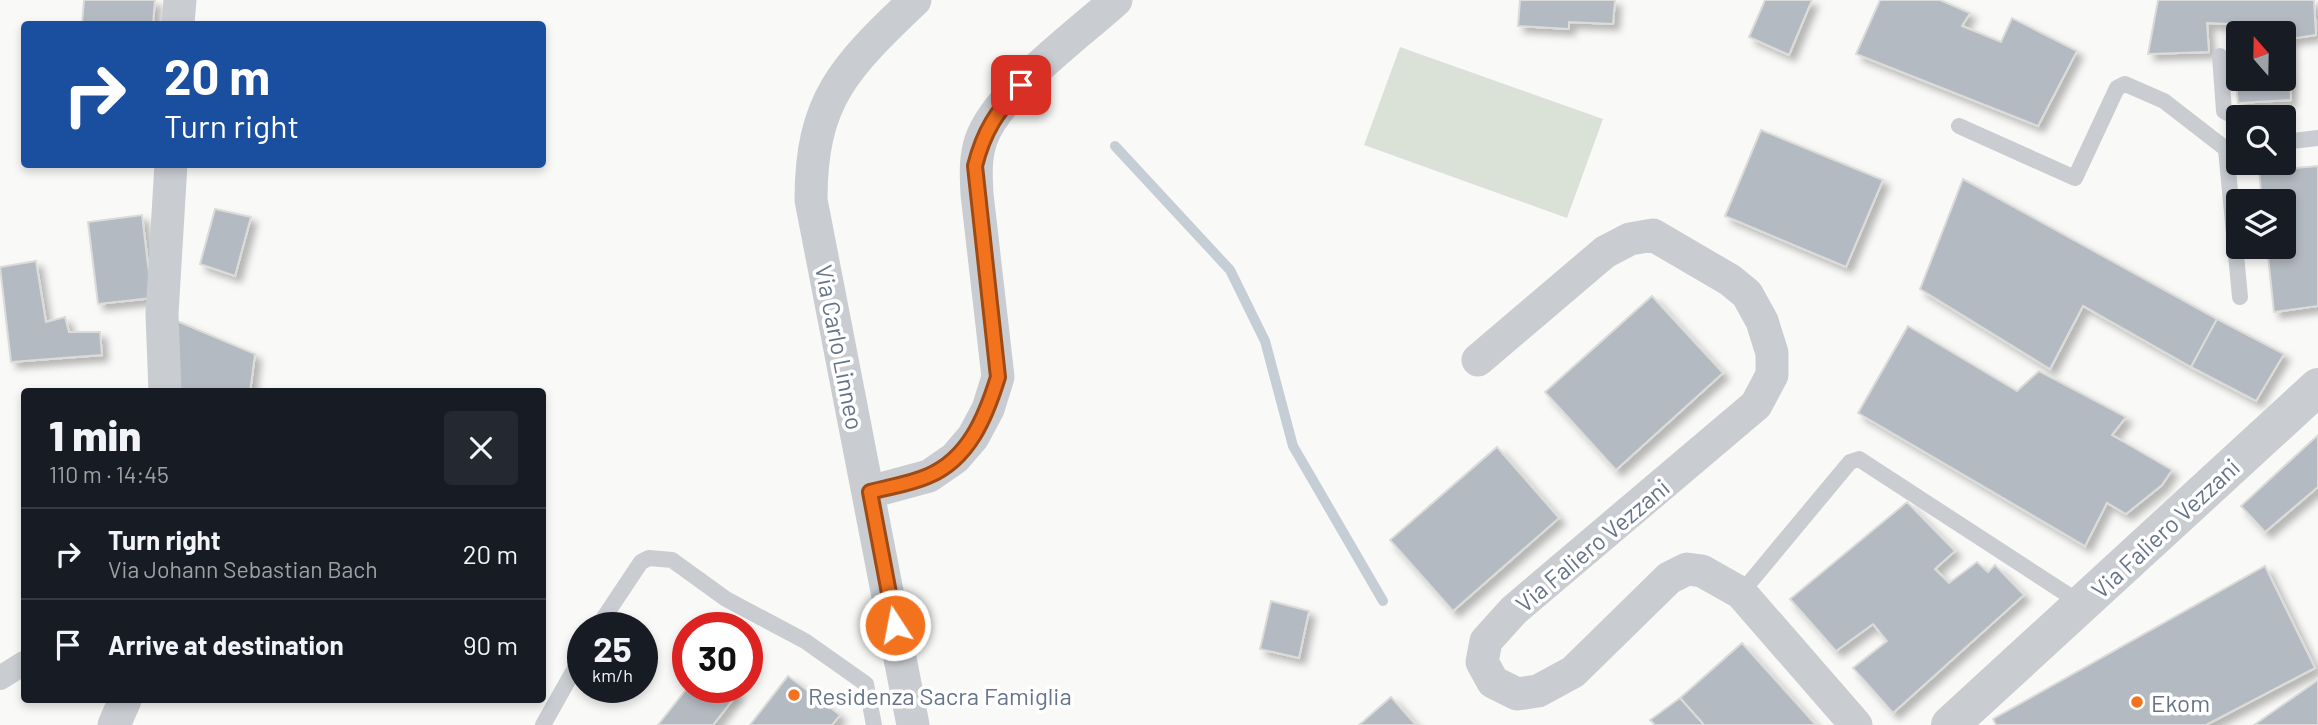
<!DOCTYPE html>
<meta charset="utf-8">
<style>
body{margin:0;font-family:Barlow,sans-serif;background:#242831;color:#f1f3f6;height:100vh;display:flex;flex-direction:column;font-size:26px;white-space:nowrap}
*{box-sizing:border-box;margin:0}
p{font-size:23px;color:#9ea1a6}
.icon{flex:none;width:38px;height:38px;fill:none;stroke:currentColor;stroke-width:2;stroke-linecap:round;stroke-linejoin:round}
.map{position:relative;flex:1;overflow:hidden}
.side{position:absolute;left:21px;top:388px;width:525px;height:315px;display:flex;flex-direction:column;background:#171b24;border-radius:7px;box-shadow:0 4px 10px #0003}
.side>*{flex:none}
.top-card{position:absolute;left:21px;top:21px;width:525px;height:147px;border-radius:7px;box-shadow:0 4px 10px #0003;background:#1a4fa0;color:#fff;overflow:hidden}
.needle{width:46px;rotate:340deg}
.buttons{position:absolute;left:2226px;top:21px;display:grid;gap:14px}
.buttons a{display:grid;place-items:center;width:70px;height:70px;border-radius:7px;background:#171b24;box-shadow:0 4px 10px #0003;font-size:35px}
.speed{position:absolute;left:567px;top:612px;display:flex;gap:14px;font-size:35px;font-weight:700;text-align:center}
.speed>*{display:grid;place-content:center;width:91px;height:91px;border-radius:50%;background:#171b24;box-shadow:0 4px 10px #0003;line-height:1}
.speed small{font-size:18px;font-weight:400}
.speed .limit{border:10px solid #d22;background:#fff;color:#111}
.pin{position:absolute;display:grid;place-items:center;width:60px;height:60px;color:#fff;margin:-30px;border-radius:14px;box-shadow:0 4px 10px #0006}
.me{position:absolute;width:77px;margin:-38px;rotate:349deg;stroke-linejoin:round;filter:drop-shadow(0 0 5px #0008)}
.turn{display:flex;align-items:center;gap:24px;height:147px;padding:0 28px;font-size:32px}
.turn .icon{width:91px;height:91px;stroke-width:2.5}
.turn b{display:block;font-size:49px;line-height:60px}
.round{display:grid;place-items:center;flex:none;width:74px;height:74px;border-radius:7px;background:#242831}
.overview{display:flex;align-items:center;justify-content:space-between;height:119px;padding:0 28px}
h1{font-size:42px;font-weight:800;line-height:52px}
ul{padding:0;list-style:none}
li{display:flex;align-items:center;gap:21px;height:91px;padding:0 28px;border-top:2px solid #363941}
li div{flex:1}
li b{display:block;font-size:26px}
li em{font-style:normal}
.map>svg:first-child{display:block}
.green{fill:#dae2d8}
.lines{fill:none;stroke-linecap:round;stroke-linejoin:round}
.stream{stroke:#c6ced5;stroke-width:10}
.building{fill:#b4bac2;stroke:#dbdcd9;stroke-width:2;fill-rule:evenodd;filter:url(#shadow)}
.service{stroke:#c9ccd1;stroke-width:16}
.pedestrian{stroke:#c9ccd1;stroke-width:24}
.minor{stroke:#c9ccd1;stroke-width:33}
.tertiary{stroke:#c9ccd1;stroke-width:38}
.route-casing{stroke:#9e4a14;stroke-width:18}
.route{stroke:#f3721e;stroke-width:12}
.poi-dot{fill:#f3721e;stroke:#fff;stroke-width:2.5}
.labels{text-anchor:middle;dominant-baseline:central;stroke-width:7;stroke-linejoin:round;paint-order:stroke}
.street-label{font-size:24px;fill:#66748b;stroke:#fff}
.poi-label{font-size:24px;fill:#66748b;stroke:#fff;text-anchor:start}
</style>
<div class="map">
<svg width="2318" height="725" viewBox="0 0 2318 725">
<defs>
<filter id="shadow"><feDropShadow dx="6" dy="6" stdDeviation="3.5" flood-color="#0004"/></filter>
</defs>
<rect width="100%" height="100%" fill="#f9faf7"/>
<polygon class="green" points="1400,47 1603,119 1567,218 1364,145"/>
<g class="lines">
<polyline class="stream" points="1115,146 1230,270 1265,341 1293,446 1383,601"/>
</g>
<g class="building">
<polygon points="84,0 155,0 153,24 82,24"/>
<polygon points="1520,0 1615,0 1613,24 1569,22 1569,29 1518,26"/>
<polygon points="1765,0 1812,0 1789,55 1749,37"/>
<polygon points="1880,0 1940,0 1970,13 1962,26 2001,42 2012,18 2077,51 2038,126 1856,54"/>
<path d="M2158,0H2314L2316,35L2289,39L2291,100L2238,103L2230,24L2207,23L2209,52L2148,54ZM2238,33H2284V79H2238Z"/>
<polygon points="1761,130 1883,180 1846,267 1725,216"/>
<polygon points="2318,166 2318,306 2274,312 2267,247 2284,247 2284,201 2262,201 2259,171"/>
<polygon points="1963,179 2217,319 2191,367 2083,306 2050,369 1920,289"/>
<polygon points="215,209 251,217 235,276 200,264"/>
<polygon points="142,215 152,298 98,304 88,222"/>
<polygon points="36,261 46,322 65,317 69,332 100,332 102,355 11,362 0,267"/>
<polygon points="1652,296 1723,373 1616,470 1545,392"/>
<polygon points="2217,319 2284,354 2256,401 2191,367"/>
<polygon points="177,321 255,354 250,392 180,392"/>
<polygon points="1908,326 2017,391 2039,371 2126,417 2112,435 2172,470 2162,485 2126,514 2107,503 2085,546 1858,413"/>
<polygon points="2318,435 2318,487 2265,532 2241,506"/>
<polygon points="1497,447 1559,518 1453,611 1390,540"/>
<polygon points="1907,502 1955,551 1935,569 1949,583 1977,562 1988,572 1995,565 2024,595 1893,713 1853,668 1887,641 1873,624 1836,651 1790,599"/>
<polygon points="2265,566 2315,668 2206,725 1996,725 1993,719"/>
<polygon points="1271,601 1309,611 1299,658 1260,649"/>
<polygon points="1742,643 1816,725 1704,725 1680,698"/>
<polygon points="788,676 840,715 832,725 750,725"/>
<polygon points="2318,680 2318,725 2254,725"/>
<polygon points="688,687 732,688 738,693 713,725 658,725"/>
<polygon points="1391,697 1416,725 1359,725"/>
<polygon points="1680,698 1704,725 1655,725 1650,720"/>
</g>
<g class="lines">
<g class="service">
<polyline points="2220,56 2224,111 2238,118"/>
<polyline points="1959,126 2075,178 2117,88 2125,84 2164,101 2226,149"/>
<polyline points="2284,142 2318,138"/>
<polyline points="2238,147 2226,149 2240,297"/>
<polyline points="1741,593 1850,462 1859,459 2082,604"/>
<polyline points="597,628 641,562 649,558 672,560 726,599 805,641 866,684 874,725"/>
<polyline points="543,725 583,654"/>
</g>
<polyline class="pedestrian" points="0,678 24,663"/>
<g class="minor">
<polyline points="178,24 180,0"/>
<polyline points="1478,360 1605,252 1630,239 1653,235 1730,280 1747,294 1762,321 1772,353 1772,375 1756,405 1514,610 1486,641 1482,662 1493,682 1517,694 1538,691 1573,672 1669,578 1687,569 1702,571 1741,593 1856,725"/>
<polyline points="165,392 162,314 171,164"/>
<path d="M870,492L929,476L955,458L973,437L988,409L998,377L977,194C976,175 975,158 981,140C997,93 1079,34 1116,0"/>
<polyline points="114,725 125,700"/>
<path d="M913,725L811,200C811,99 845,67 915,0"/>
</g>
<polyline class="tertiary" points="1950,725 2318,387"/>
</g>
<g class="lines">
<g class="route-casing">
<path id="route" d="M895,625L870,492C888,487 910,484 928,476C969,459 986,416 998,377L975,166C984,130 997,112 1021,85"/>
</g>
<use href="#route" class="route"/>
</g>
<g class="poi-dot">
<circle cx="794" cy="695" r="7"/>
<circle cx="2137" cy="702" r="7"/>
</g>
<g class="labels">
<g class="street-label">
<text transform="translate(840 347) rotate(79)">Via Carlo Linneo</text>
<text transform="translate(2165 528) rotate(-43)">Via Faliero Vezzani</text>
<text transform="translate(1592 545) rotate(-40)">Via Faliero Vezzani</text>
</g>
<g class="poi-label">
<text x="808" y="695">Residenza Sacra Famiglia</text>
<text x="2151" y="702">Ekom</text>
</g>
</g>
</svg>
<div class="buttons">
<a><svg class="needle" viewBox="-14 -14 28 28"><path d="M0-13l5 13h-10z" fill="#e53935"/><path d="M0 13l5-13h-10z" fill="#9ea1a6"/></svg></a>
<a><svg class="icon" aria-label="search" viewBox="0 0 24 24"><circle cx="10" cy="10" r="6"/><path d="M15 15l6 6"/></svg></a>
<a><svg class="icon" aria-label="layers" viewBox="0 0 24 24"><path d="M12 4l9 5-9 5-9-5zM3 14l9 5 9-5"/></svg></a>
</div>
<div class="speed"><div>25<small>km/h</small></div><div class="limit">30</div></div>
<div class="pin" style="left:1021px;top:85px;background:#d93025"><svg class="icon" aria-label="arrive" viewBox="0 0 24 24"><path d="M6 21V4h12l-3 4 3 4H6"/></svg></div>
<svg class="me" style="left:895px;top:625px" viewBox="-20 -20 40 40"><circle r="17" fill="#f3721e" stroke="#fff" stroke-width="3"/><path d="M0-11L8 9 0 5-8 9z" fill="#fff"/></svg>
<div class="top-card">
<div class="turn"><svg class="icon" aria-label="right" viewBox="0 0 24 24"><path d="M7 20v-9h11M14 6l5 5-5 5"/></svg><div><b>20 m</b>Turn right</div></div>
</div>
<section class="side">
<div class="overview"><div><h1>1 min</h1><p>110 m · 14:45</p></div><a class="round"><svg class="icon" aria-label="close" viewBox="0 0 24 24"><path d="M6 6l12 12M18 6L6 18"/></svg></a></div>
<ul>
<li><svg class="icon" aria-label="right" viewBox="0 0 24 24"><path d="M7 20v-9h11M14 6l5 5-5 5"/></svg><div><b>Turn right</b><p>Via Johann Sebastian Bach</p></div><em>20 m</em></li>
<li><svg class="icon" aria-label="arrive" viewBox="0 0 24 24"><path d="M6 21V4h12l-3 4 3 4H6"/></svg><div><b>Arrive at destination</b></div><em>90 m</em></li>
</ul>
</section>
</div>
